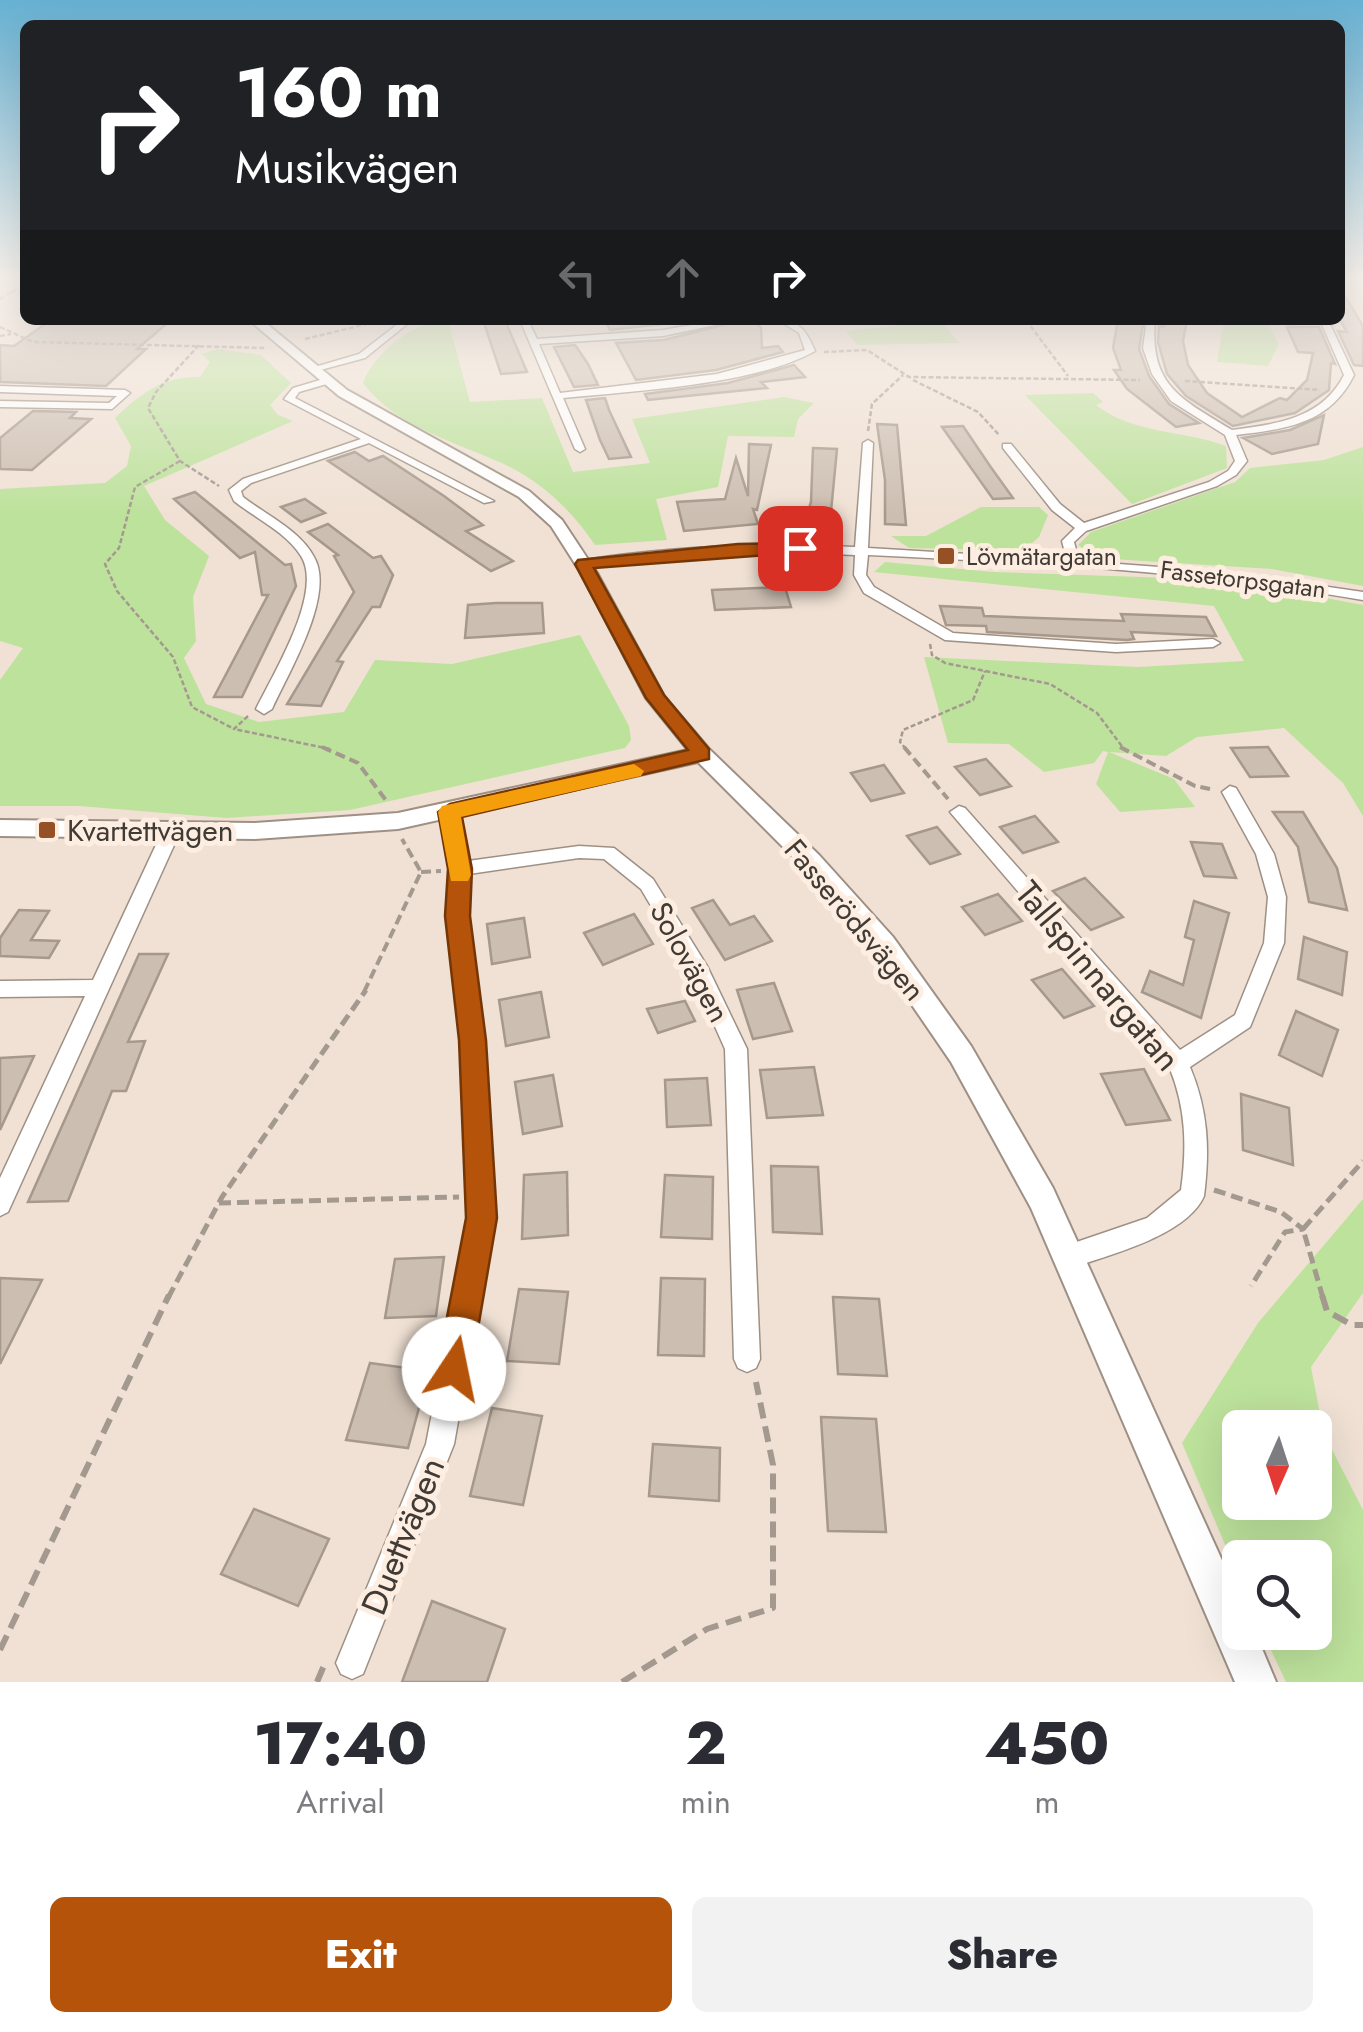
<!DOCTYPE html>
<meta charset="utf-8">
<style>
body{margin:0;font-family:Jost,sans-serif;background:#f2f2f3;color:#2b2b33;height:100vh;display:flex;flex-direction:column;font-size:38px;white-space:nowrap}
*{box-sizing:border-box;margin:0}
p{font-size:32px;color:#7c7c81}
.icon{flex:none;width:55px;height:55px;fill:none;stroke:currentColor;stroke-width:2;stroke-linecap:round;stroke-linejoin:round}
.map{position:relative;height:1682px;overflow:hidden}
.sheet{display:flex;flex-direction:column;background:#fff;flex:1}
.sheet>*{flex:none}
.hud{position:absolute;left:20px;top:20px;width:1325px;height:305px;border-radius:15px;box-shadow:0 10px 40px #0002;background:#202124;color:#fff;overflow:hidden}
.needle{width:65px;rotate:183deg}
.fabs{position:absolute;left:1222px;top:1410px;display:grid;gap:20px}
.fabs a{display:grid;place-items:center;width:110px;height:110px;border-radius:15px;background:#fff;box-shadow:0 10px 40px #0002;font-size:50px}
.pin{position:absolute;display:grid;place-items:center;width:85px;height:85px;color:#fff;margin:-42px;border-radius:20px;box-shadow:0 5px 15px #0006}
.me{position:absolute;width:110px;margin:-55px;rotate:11deg;stroke-linejoin:round;filter:drop-shadow(0 0 8px #0008)}
.turn{display:flex;align-items:center;gap:35px;height:210px;padding:0 50px;font-size:45px}
.turn .icon{width:130px;height:130px;stroke-width:2.5}
.turn b{display:block;font-size:70px;line-height:85px}
.lanes{display:flex;align-items:center;height:95px;padding:0 50px;background:#0003;justify-content:center;gap:50px;direction:ltr}
.lanes .off{opacity:.35}
.eta{display:flex;justify-content:space-evenly;align-items:center;height:170px;text-align:center}
.eta b{font-size:60px;font-weight:800;line-height:70px}
.action{display:flex;gap:20px;margin-top:auto;padding:20px 50px}
.action a{flex:1;height:115px;border-radius:15px;background:#b45309;color:#fff;font-size:40px;font-weight:800;line-height:115px;text-align:center}
.action a+a{background:#f2f2f3;color:#2b2b33}
.map>svg:first-child{display:block}
.green{fill:#bde29c;fill-rule:evenodd}
.building{fill:#ccbeb1;stroke:#a6988c;stroke-width:2.5}
.lines{fill:none;stroke-linecap:round;stroke-linejoin:round}
.minor-casing{stroke:#9e9084;stroke-width:3}
.tertiary-casing{stroke:#9e9084;stroke-width:4}
.path-far3{stroke:#a4998f;stroke-width:2.5;stroke-dasharray:5 2.5;stroke-linecap:butt}
.path-far2{stroke:#a4998f;stroke-width:4;stroke-dasharray:10 5;stroke-linecap:butt}
.path-far1{stroke:#a4998f;stroke-width:5;stroke-dasharray:12 6;stroke-linecap:butt}
.path{stroke:#a4998f;stroke-width:6;stroke-dasharray:16 8;stroke-linecap:butt}
.minor{fill:#fff;fill-rule:evenodd}
.tertiary{fill:#fff;fill-rule:evenodd}
.route{fill:#b45309;stroke:#753606;stroke-width:2.5}
.slow{fill:#f59e0b}
.poi-dot{fill:#965026;stroke:#fdeee1;stroke-width:4}
.labels{text-anchor:middle;dominant-baseline:central;stroke-width:10;stroke-linejoin:round;paint-order:stroke}
.far-poi-label{font-size:25px;fill:#413b36;stroke:#fdeee1;text-anchor:start}
.far-street-label{font-size:25px;fill:#413b36;stroke:#fdeee1}
.poi-label{font-size:30px;fill:#413b36;stroke:#fdeee1;text-anchor:start}
.street-label{font-size:30px;fill:#413b36;stroke:#fdeee1}
.near-street-label{font-size:35px;fill:#413b36;stroke:#fdeee1}
</style>
<div class="map">
<svg width="1363" height="1682" viewBox="0 0 1363 1682">
<rect width="100%" height="100%" fill="#f0e1d4"/>
<g class="green">
<path d="M448,320L470,402L542,398L573,472L650,463L632,419L784,397L814,403L798,419L794,437L728,436L718,487L656,499L667,540L595,545C573,512 545,485 510,467C461,443 397,429 363,383C374,352 416,320 448,320Z"/>
<polygon points="1224,320 1266,320 1279,344 1268,366 1217,362"/>
<polygon points="941,321 959,343 857,345 846,331"/>
<path d="M218,349L261,355L291,383L270,405L278,415L293,421L144,486L165,520L209,556L193,597L196,641L184,658L206,704L259,722L344,712L375,660L452,664L580,635L629,726L631,740L625,748L350,810L226,818L79,806H0V680L23,648L0,641V489L105,483L127,466L131,446L115,418C141,393 163,376 200,377L210,362L202,354Z"/>
<path d="M1093,393L1103,402L1096,405C1133,434 1183,430 1226,446L1227,468L1132,504L1025,395Z"/>
<polygon points="1363,447 1363,586 1272,569 1096,558 1078,545 1091,532 1235,482 1250,468 1324,460"/>
<polygon points="981,507 1039,507 1048,515 1039,537 1023,551 909,548 891,536 926,536"/>
<polygon points="885,562 994,572 1231,580 1363,605 1363,816 1343,783 1284,728 1197,737 1166,756 1109,752 1174,779 1195,807 1120,812 1096,784 1108,752 1103,751 1094,763 1044,772 1009,744 948,743 924,657 1138,667 1244,661 1214,606 874,572"/>
<path d="M1363,1199V1293L1311,1367L1324,1434L1363,1510V1682H1286L1263,1633L1315,1632V1558H1240V1580L1182,1443L1258,1323ZM1240,1428H1315V1502H1240Z"/>
</g>
<g class="building">
<polygon points="1340,288 1363,326 1363,366 1354,365 1338,331 1347,332 1340,320"/>
<polygon points="51,320 171,320 137,349 146,349 106,386 0,382 0,345 14,346"/>
<polygon points="483,320 505,320 527,372 501,374"/>
<polygon points="605,320 699,320 610,330"/>
<polygon points="743,320 754,320 761,328 762,348 778,346 783,352 716,370 636,380 616,343 664,340"/>
<polygon points="1118,320 1143,324 1139,349 1149,376 1169,404 1199,423 1176,427 1127,389 1114,370 1121,370 1113,348"/>
<polygon points="1167,320 1187,320 1183,341 1188,365 1207,393 1242,417 1280,398 1287,400 1307,380 1313,353 1298,352 1287,327 1319,327 1335,364 1331,363 1329,390 1295,413 1233,426 1186,396 1167,374 1158,342 1159,326 1164,327"/>
<polygon points="575,345 588,364 598,385 574,387 554,347"/>
<polygon points="794,365 805,377 761,382 767,388 648,400 645,394 728,383"/>
<polygon points="605,398 609,410 631,457 609,459 600,440 586,400"/>
<polygon points="33,411 76,412 70,418 91,419 32,470 0,469 0,438"/>
<polygon points="1324,415 1318,444 1272,454 1243,438 1290,430"/>
<polygon points="877,424 897,425 906,525 885,524 885,480"/>
<polygon points="963,426 990,466 1013,498 993,499 942,427"/>
<polygon points="749,444 771,445 757,510 753,509 758,524 684,531 677,502 725,499 736,458 748,496"/>
<polygon points="813,448 837,449 830,522 805,521 811,502"/>
<polygon points="355,452 369,461 383,456 444,496 483,525 466,531 513,561 491,571 328,461"/>
<polygon points="195,492 285,565 291,564 296,586 242,697 214,697 268,595 262,595 255,552 240,558 174,499"/>
<polygon points="305,499 325,513 301,522 281,507"/>
<polygon points="328,524 373,558 381,556 393,575 380,607 372,607 337,661 343,662 321,706 287,704 354,592 334,556 338,555 308,532"/>
<polygon points="785,587 791,607 715,610 712,590"/>
<polygon points="496,603 542,603 544,633 465,638 468,605"/>
<polygon points="940,606 982,608 984,616 1124,621 1121,614 1206,617 1216,636 1131,632 1134,639 1127,640 987,632 986,626 946,625"/>
<polygon points="1268,747 1288,776 1250,777 1231,748"/>
<polygon points="986,759 1011,786 980,795 955,767"/>
<polygon points="884,765 904,793 871,801 851,773"/>
<polygon points="1273,812 1303,812 1337,868 1347,910 1309,902 1298,847"/>
<polygon points="1035,816 1058,842 1023,853 1000,827"/>
<polygon points="937,827 960,854 930,864 907,836"/>
<polygon points="1191,842 1222,844 1236,878 1204,876"/>
<polygon points="1085,878 1123,917 1091,930 1053,891"/>
<polygon points="998,894 1022,921 985,935 962,907"/>
<polygon points="713,900 730,925 754,916 772,941 725,960 692,908"/>
<polygon points="1194,901 1229,913 1201,1018 1142,992 1150,971 1183,985 1194,940 1185,937"/>
<polygon points="19,910 49,911 31,940 59,941 49,958 0,956 0,938"/>
<polygon points="634,914 653,944 603,965 584,933"/>
<polygon points="524,918 530,957 492,964 487,924"/>
<polygon points="1304,937 1347,952 1342,995 1298,979"/>
<polygon points="139,954 168,954 128,1042 145,1041 126,1091 112,1091 68,1201 28,1202"/>
<polygon points="1062,969 1094,1006 1064,1018 1032,980"/>
<polygon points="774,983 792,1031 753,1039 737,990"/>
<polygon points="541,992 549,1037 506,1046 499,1000"/>
<polygon points="685,1001 695,1021 658,1033 647,1009"/>
<polygon points="1296,1011 1338,1030 1322,1076 1279,1055"/>
<polygon points="34,1056 0,1130 0,1058"/>
<polygon points="814,1067 823,1115 767,1118 760,1070"/>
<polygon points="1144,1069 1170,1120 1126,1125 1101,1074"/>
<polygon points="553,1075 562,1126 523,1134 515,1082"/>
<polygon points="707,1078 711,1125 667,1127 665,1080"/>
<polygon points="1241,1094 1289,1108 1293,1165 1243,1150"/>
<polygon points="771,1166 818,1167 822,1234 773,1232"/>
<polygon points="567,1172 568,1235 522,1239 524,1175"/>
<polygon points="665,1175 713,1177 712,1239 661,1237"/>
<polygon points="444,1257 436,1316 385,1318 395,1259"/>
<polygon points="0,1278 42,1280 0,1364"/>
<polygon points="661,1278 705,1279 704,1356 658,1355"/>
<polygon points="519,1289 568,1292 559,1364 507,1361"/>
<polygon points="833,1297 879,1299 887,1376 838,1374"/>
<polygon points="370,1363 429,1371 408,1448 346,1440"/>
<polygon points="492,1408 542,1416 523,1505 470,1496"/>
<polygon points="821,1417 876,1419 886,1532 828,1531"/>
<polygon points="653,1444 720,1448 719,1501 649,1496"/>
<polygon points="254,1509 329,1539 298,1606 221,1574"/>
<polygon points="432,1601 505,1629 487,1682 402,1682"/>
</g>
<g class="lines">
<g class="minor-casing">
<g id="minor">
<polygon points="403,320 412,320 365,358 313,372 308,369 359,354"/>
<path d="M520,320H528L537,339L663,330L721,320H739L663,336L539,344L560,393L717,374L805,350L799,333L778,320C800,320 807,332 815,351C755,385 633,391 563,398L585,449L580,452L575,449Z"/>
<path d="M1147,320H1155C1149,386 1182,399 1232,430C1276,424 1322,419 1344,375L1320,320H1328L1354,375C1330,424 1286,429 1236,435L1247,461L1236,475L1217,486L1086,531L1074,542L1079,561L1225,572L1363,592V600C1200,571 1033,563 868,555L866,575L874,587L953,633L1116,644L1213,639L1220,643L1213,647L1116,652L945,640L864,593L854,575L855,555C764,550 674,554 584,568L578,564L584,560C674,546 764,543 855,547L863,443L868,440L873,443L868,548L1067,560L1062,541L1075,528L1052,510L1003,448V444H1011L1060,504L1084,523L1209,482L1228,471L1235,461L1225,435L1171,401L1152,374L1143,348Z"/>
<path d="M327,378L330,379V383L299,392L295,398L494,501L484,503L369,443L251,483L241,491L243,497C266,515 300,530 314,557C336,595 288,673 272,709L264,714L256,709C273,674 324,592 301,556C286,532 255,518 234,501L229,490L243,479L361,439L284,399L293,388Z"/>
<polygon points="0,386 125,390 130,393 112,409 0,407 0,401 109,403 117,396 0,392"/>
<path d="M1230,786L1236,788L1274,854L1286,897L1284,943L1250,1027L1190,1067C1208,1110 1210,1149 1204,1196C1187,1236 1106,1256 1068,1269L1059,1266L1056,1257L1059,1248L1147,1218L1181,1190C1187,1147 1186,1109 1170,1069L950,812L959,806L965,808L1180,1050L1235,1015L1264,943L1268,897L1256,854L1222,792Z"/>
<polygon points="450,806 459,812 468,861 579,846 614,848 653,879 707,966 747,1049 760,1359 756,1368 747,1372 738,1368 734,1359 725,1049 692,975 641,889 604,859 579,858 469,874 467,916 482,1040 494,1218 454,1444 363,1674 352,1679 341,1674 336,1663 426,1444 470,1218 462,1040 449,916 451,869 441,812"/>
<polygon points="171,826 180,832 8,1212 0,1216 0,1178 85,996 0,997 0,981 93,980 162,832"/>
</g>
</g>
<g class="tertiary-casing">
<polygon id="tertiary" points="249,320 262,320 347,390 529,491 562,520 597,573 664,696 709,749 819,855 893,937 971,1046 1053,1188 1240,1600 1240,1632 1255,1632 1276,1682 1235,1682 1031,1208 951,1062 875,951 803,867 698,762 398,829 255,839 0,836 0,820 255,823 398,813 688,750 646,698 581,573 551,526 519,497 339,396"/>
</g>
<g class="path-far3">
<polyline points="0,281 25,282"/>
<polyline points="10,292 25,293"/>
<polyline points="0,299 25,283"/>
<polyline points="1026,320 1068,376"/>
<polyline points="0,327 33,342 266,348"/>
<polyline points="0,336 11,334"/>
<polyline points="305,339 383,320"/>
<polyline points="199,345 156,392 148,408 180,461 219,486"/>
<polyline points="824,352 867,350 909,377 1140,380"/>
<polyline points="913,380 978,412 1000,436"/>
<polyline points="1185,381 1320,390"/>
<polyline points="868,431 872,404 903,375"/>
<polyline points="180,461 135,487 119,548 105,564 117,591 173,657 192,707 234,729"/>
<polyline points="930,644 932,655 945,663 1050,684 1097,713 1124,749"/>
<polyline points="248,716 234,729 330,749"/>
<polyline points="906,749 900,742 903,730 973,700 985,671"/>
</g>
<g class="path-far2">
<polyline points="322,747 358,763 388,803"/>
<polyline points="904,747 948,799"/>
<polyline points="1120,747 1195,786 1210,789"/>
<polyline points="421,872 441,871"/>
<polyline points="364,992 421,872 402,839"/>
</g>
<g class="path-far1">
<polyline points="1214,1190 1281,1212 1303,1229 1285,1232 1251,1286"/>
<polyline points="219,1203 459,1197"/>
<polyline points="168,1298 222,1197 366,990"/>
<polyline points="1323,1298 1303,1229 1363,1161"/>
</g>
<g class="path">
<polyline points="1322,1295 1327,1311 1352,1325 1363,1325"/>
<polyline points="0,1650 169,1295"/>
<polyline points="317,1682 325,1663"/>
<polyline points="622,1682 707,1629 773,1608 773,1465 756,1382"/>
</g>
<use href="#minor" class="minor"/>
<use href="#tertiary" class="tertiary"/>
</g>
<linearGradient id="sky" x2="0" y2="1"><stop stop-color="#67b1d3"/><stop offset="0.54" stop-color="#f8f2ec"/><stop offset="1" stop-color="#f8f2ec" stop-opacity="0"/></linearGradient>
<rect width="1363" height="516" fill="url(#sky)"/>
<polygon class="route" points="800,543 808,548 806,552 594,568 664,695 709,749 709,759 462,817 472,869 470,916 486,1040 497,1218 471,1369 466,1381 454,1386 442,1381 437,1369 466,1218 459,1040 445,916 448,869 438,812 450,804 688,750 646,698 575,564 578,560 738,544"/>
<polygon class="slow" points="634,764 644,771 641,776 461,817 471,875 468,881 451,881 438,812 442,806"/>
<g class="poi-dot">
<rect x="936" y="546" width="20" height="20" rx="5"/>
<rect x="37" y="820" width="20" height="20" rx="5"/>
</g>
<g class="labels">
<g class="far-poi-label">
<text x="966" y="556">Lövmätargatan</text>
</g>
<g class="far-street-label">
<text transform="translate(1243 579) rotate(7)">Fassetorpsgatan</text>
</g>
<g class="poi-label">
<text x="67" y="830">Kvartettvägen</text>
</g>
<g class="street-label">
<text transform="translate(855 920) rotate(50)">Fasserödsvägen</text>
<text transform="translate(690 962) rotate(61)">Solovägen</text>
</g>
<g class="near-street-label">
<text transform="translate(1098 976) rotate(50)">Tallspinnargatan</text>
<text transform="translate(403 1536) rotate(-68)">Duettvägen</text>
</g>
</g>
</svg>
<div class="fabs">
<a><svg class="needle" viewBox="-14 -14 28 28"><path d="M0-13l5 13h-10z" fill="#e53935"/><path d="M0 13l5-13h-10z" fill="#7c7c81"/></svg></a>
<a><svg class="icon" aria-label="search" viewBox="0 0 24 24"><circle cx="10" cy="10" r="6"/><path d="M15 15l6 6"/></svg></a>
</div>
<div class="pin" style="left:800px;top:548px;background:#d93025"><svg class="icon" aria-label="arrive" viewBox="0 0 24 24"><path d="M6 21V4h12l-3 4 3 4H6"/></svg></div>
<svg class="me" style="left:454px;top:1369px" viewBox="-20 -20 40 40"><circle r="19" fill="#fff"/><path d="M0-13L10 11 0 6-10 11z" fill="#b45309"/></svg>
<div class="hud">
<div class="turn"><svg class="icon" aria-label="right" viewBox="0 0 24 24"><path d="M7 20v-9h11M14 6l5 5-5 5"/></svg><div><b>160 m</b>Musikvägen</div></div>
<div class="lanes"><svg class="icon off" aria-label="left" viewBox="0 0 24 24"><path d="M17 20v-9H6M10 6l-5 5 5 5"/></svg><svg class="icon off" aria-label="ahead" viewBox="0 0 24 24"><path d="M12 20V5M6 11l6-6 6 6"/></svg><svg class="icon" aria-label="right" viewBox="0 0 24 24"><path d="M7 20v-9h11M14 6l5 5-5 5"/></svg></div>
</div>
</div>
<section class="sheet">
<div class="eta">
<div><b>17:40</b><p>Arrival</p></div>
<div><b>2</b><p>min</p></div>
<div><b>450</b><p>m</p></div>
</div>
<div class="action"><a>Exit</a><a>Share</a></div>
</section>
